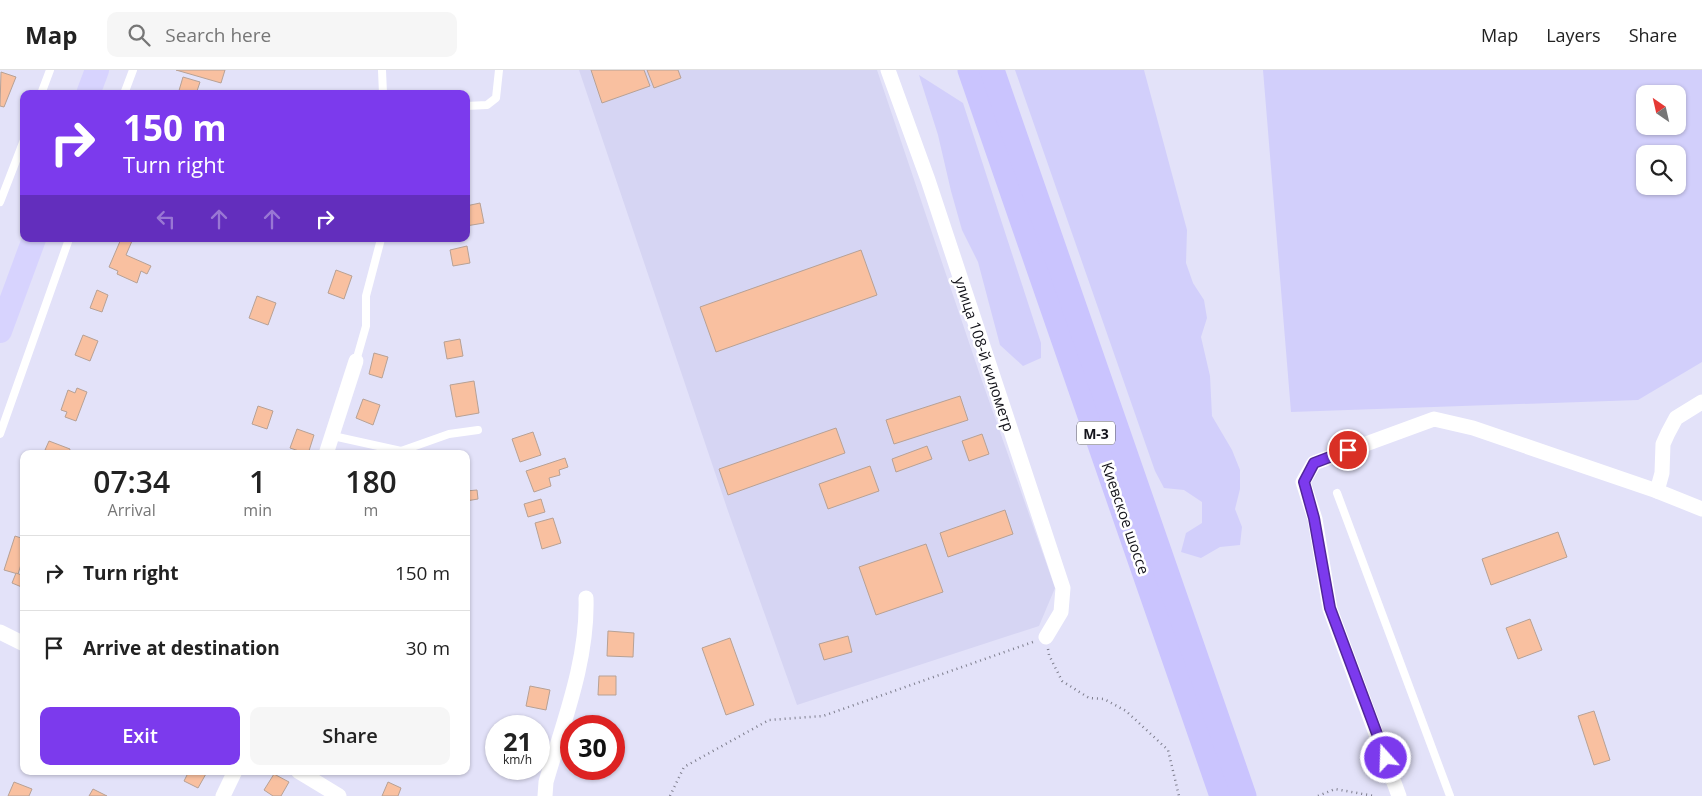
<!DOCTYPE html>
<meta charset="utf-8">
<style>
body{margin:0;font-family:"Open Sans",sans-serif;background:#f6f6f6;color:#222;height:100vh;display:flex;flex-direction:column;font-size:19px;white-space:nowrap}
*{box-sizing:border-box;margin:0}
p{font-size:16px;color:#767676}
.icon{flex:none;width:28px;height:28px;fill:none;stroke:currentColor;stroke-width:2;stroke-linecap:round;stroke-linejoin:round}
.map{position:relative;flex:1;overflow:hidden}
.sheet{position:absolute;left:20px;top:380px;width:450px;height:325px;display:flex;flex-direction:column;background:#fff;border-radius:10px;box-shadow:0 1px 4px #0004}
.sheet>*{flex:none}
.top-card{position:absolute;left:20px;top:20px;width:450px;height:152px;border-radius:10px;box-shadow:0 1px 4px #0004;background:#7c3aed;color:#fff;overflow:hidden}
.needle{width:32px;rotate:326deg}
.controls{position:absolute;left:1636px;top:15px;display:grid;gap:10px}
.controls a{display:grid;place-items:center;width:50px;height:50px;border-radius:10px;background:#fff;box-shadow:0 1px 4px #0004;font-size:25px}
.speed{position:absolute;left:485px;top:645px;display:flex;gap:10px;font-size:25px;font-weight:700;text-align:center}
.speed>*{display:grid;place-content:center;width:65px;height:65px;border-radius:50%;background:#fff;box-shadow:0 1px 4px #0004;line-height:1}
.speed small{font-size:12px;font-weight:400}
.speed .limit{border:8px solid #d22;background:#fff;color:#111}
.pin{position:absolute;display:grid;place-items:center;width:42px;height:42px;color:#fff;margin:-21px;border:2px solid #fff;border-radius:50%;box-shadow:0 1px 5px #0007}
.me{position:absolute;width:55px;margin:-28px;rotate:340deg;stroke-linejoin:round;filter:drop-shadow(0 0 4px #0008)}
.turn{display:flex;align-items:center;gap:18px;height:105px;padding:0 20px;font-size:22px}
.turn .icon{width:65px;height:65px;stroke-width:2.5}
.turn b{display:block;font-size:35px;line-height:42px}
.lanes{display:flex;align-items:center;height:48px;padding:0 20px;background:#0003;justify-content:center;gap:25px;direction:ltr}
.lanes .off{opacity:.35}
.eta{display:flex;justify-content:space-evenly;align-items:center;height:85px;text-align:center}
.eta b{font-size:30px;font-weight:600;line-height:35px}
.button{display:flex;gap:10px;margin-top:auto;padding:10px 20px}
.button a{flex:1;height:58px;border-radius:10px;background:#7c3aed;color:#fff;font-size:20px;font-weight:600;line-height:58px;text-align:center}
.button a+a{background:#f6f6f6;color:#222}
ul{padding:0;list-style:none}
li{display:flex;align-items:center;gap:15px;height:75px;padding:0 20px;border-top:1px solid #e0e0e0}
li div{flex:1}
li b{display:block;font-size:19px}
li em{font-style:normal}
header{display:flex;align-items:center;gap:30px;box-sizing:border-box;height:70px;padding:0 25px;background:#fff;border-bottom:1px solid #e0e0e0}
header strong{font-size:24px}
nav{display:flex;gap:28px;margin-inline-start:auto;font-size:18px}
.search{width:350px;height:45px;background:#f6f6f6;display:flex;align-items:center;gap:12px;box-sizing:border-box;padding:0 18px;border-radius:10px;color:#767676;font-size:19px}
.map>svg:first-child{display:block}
.built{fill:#d6d5f3}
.green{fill:#d2cffb;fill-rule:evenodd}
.building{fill:#f9c0a0;stroke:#b7a195}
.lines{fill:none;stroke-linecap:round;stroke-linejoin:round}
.path{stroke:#7d7d8c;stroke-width:2.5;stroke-dasharray:1 4;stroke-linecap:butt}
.service{stroke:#fff;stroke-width:8}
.minor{stroke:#fff;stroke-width:15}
.primary{stroke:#d7d3fe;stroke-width:24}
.trunk{stroke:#cac4fe;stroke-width:25}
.route-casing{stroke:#51269a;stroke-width:12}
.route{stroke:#7c3aed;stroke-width:9}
.labels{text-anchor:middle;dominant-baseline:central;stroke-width:5;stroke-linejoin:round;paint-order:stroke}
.shield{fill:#fff;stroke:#5a5a5f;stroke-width:1}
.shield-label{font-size:14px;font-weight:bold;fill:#14141b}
.street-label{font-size:15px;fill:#14141b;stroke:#fff}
</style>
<header>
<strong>Map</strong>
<div class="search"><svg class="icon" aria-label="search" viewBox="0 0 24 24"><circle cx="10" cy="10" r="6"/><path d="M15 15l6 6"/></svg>Search here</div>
<nav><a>Map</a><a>Layers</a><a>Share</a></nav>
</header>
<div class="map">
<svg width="1702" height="726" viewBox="0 0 1702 726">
<rect width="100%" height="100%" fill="#e3e2f9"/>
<polygon class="built" points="579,0 877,0 981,308 1055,518 1039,556 797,635 728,441"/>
<g class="green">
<polygon points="1015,0 1144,0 1187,160 1186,193 1193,213 1204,230 1207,248 1201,267 1210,306 1212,346 1232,380 1240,400 1240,419 1235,439 1242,457 1240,475 1220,477 1201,488 1181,482 1186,463 1202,453 1202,432 1184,420 1164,418 1155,401"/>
<path d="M1263,0H1702V292L1638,330L1291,342ZM1645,24H1678V56H1645ZM1645,84H1678V116H1645Z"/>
<polygon points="919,5 963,33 1041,273 1041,288 1023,296 1000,275 978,192 962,160 951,121 938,65"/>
</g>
<g class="building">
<polygon points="176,0 225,0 221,13"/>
<polygon points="591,0 644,0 650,16 602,33"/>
<polygon points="647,0 678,0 681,8 654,18"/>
<polygon points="1,2 16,7 4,37 0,36"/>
<polygon points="183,7 200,12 196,24 178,24"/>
<polygon points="480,133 484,153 466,156 466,136"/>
<polygon points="121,169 132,171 126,185 151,196 147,204 141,201 137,213 117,204 118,201 109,197"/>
<polygon points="467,176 470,193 453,196 450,180"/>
<polygon points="861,180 877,225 716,282 700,237"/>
<polygon points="336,200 352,206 344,229 328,223"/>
<polygon points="97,220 108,225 102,242 90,238"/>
<polygon points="257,226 276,233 268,255 249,248"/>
<polygon points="83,265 98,271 90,291 75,285"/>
<polygon points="460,269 463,286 447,289 444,272"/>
<polygon points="374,283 388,287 382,308 369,304"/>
<polygon points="474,311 479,343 456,347 450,315"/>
<polygon points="77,318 87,322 76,351 65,347 67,342 61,340 68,320 75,323"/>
<polygon points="960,326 968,350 894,374 886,350"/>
<polygon points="363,329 380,335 373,355 356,348"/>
<polygon points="258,336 273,341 267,359 252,354"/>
<polygon points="836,358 845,383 728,425 719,399"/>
<polygon points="297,359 314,365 308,384 290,378"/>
<polygon points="533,362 541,385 520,392 512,369"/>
<polygon points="982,364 989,384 969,391 962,371"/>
<polygon points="49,371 70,379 69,384 51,384 52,382 45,380"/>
<polygon points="927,376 932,389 896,402 892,389"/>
<polygon points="565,388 568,397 559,400 560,405 549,408 551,416 534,422 526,401"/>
<polygon points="870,396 879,421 828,439 819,414"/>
<polygon points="477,420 478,429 466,431 466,421"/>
<polygon points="541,429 545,442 528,447 524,434"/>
<polygon points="1005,440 1013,464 948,487 940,463"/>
<polygon points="553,448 561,473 542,479 535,453"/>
<polygon points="1558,462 1567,487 1491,515 1482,489"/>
<polygon points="15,466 24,469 24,485 18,504 4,500"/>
<polygon points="926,474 943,522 876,545 859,497"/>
<polygon points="16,503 24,506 24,518 12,513"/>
<polygon points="1530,549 1542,580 1518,589 1506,558"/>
<polygon points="608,561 634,563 633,587 607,586"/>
<polygon points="848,566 852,582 824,590 819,574"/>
<polygon points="730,568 754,635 726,645 702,578"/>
<polygon points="599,606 616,606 616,625 598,625"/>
<polygon points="530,616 550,620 546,640 526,636"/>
<polygon points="1594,641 1610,690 1594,695 1578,646"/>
<polygon points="189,701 207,702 198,718 184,711"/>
<polygon points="274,704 289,712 281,726 273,726 264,720"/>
<polygon points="14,712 32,719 29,726 8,726"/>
<polygon points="388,712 401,718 398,726 382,726"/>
<polygon points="93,719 107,726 89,726"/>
</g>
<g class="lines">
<g class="path">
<polyline points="1048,579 1049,585 1062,611 1089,628 1104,629 1126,641 1168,680 1179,726"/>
<polyline points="670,726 684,697 769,650 823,646 1033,572"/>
<polyline points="1318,726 1335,719 1374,726"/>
</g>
<g class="service">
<polyline points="382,0 383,24"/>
<polyline points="41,24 50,0"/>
<polyline points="124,24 133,0"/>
<polyline points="466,36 487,35 496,28 499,0"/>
<polyline points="0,132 24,70"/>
<polyline points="356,291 366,256 366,226 381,169"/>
<polyline points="0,364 69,169"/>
<polyline points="333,366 401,381 449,364 478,360"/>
<polyline points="1337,423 1450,726"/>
</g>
<g class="minor">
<polyline points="888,0 928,110 1063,518 1061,542 1046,567"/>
<polyline points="326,384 356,291"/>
<polyline points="1657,421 1662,403 1663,374 1668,363 1676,348 1702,332"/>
<polyline points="0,562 24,574"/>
<polyline points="298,701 339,726"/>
<polyline points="223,726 235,701"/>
<path d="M545,726L546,712C563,653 588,591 586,528"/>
<polyline points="1399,726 1330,539 1315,449 1303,412 1314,393 1434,349 1473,358 1657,421 1702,439"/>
</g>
<g class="primary">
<polyline points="88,24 97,0"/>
<polyline points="0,261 34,169"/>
</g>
<g class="trunk">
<polyline points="970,0 1222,726"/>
<polyline points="992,0 1244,726"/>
</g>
</g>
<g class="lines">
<g class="route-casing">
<polyline id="route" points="1348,380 1314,393 1304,412 1314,448 1330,538 1386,688"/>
</g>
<use href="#route" class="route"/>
</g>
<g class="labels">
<rect class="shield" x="1077" y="351.5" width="38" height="23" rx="4"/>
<g class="shield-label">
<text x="1096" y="363">М-3</text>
</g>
<g class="street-label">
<text transform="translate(985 284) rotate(72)">улица 108-й километр</text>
<text transform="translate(1126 448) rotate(71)">Киевское шоссе</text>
</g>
</g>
</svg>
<div class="controls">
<a><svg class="needle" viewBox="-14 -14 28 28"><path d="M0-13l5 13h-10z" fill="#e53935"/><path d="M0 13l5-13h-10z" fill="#767676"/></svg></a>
<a><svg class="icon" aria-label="search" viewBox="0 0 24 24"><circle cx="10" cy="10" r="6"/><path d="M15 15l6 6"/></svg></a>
</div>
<div class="speed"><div>21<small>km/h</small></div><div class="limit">30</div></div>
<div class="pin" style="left:1348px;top:380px;background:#d93025"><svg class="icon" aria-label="arrive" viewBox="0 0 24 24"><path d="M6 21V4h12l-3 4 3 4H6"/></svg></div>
<svg class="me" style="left:1386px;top:688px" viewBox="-20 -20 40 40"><circle r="17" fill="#7c3aed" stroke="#fff" stroke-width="3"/><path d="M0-11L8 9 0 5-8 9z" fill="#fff"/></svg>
<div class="top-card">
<div class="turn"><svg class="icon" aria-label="right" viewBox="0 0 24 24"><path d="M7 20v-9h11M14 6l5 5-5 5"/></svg><div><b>150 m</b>Turn right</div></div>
<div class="lanes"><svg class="icon off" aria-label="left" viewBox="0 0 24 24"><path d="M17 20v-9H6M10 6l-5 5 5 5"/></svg><svg class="icon off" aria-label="ahead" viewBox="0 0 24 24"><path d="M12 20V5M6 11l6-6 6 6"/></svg><svg class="icon off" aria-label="ahead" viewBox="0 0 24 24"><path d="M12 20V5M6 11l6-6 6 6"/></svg><svg class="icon" aria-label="right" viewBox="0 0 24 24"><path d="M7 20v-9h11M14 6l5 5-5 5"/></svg></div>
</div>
<section class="sheet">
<div class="eta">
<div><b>07:34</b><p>Arrival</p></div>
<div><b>1</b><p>min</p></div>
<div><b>180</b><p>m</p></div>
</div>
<ul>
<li><svg class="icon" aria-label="right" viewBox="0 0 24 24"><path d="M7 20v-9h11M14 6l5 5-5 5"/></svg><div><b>Turn right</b></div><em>150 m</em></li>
<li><svg class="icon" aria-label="arrive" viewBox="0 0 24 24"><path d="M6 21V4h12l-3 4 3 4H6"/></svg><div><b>Arrive at destination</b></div><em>30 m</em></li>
</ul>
<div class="button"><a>Exit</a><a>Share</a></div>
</section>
</div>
